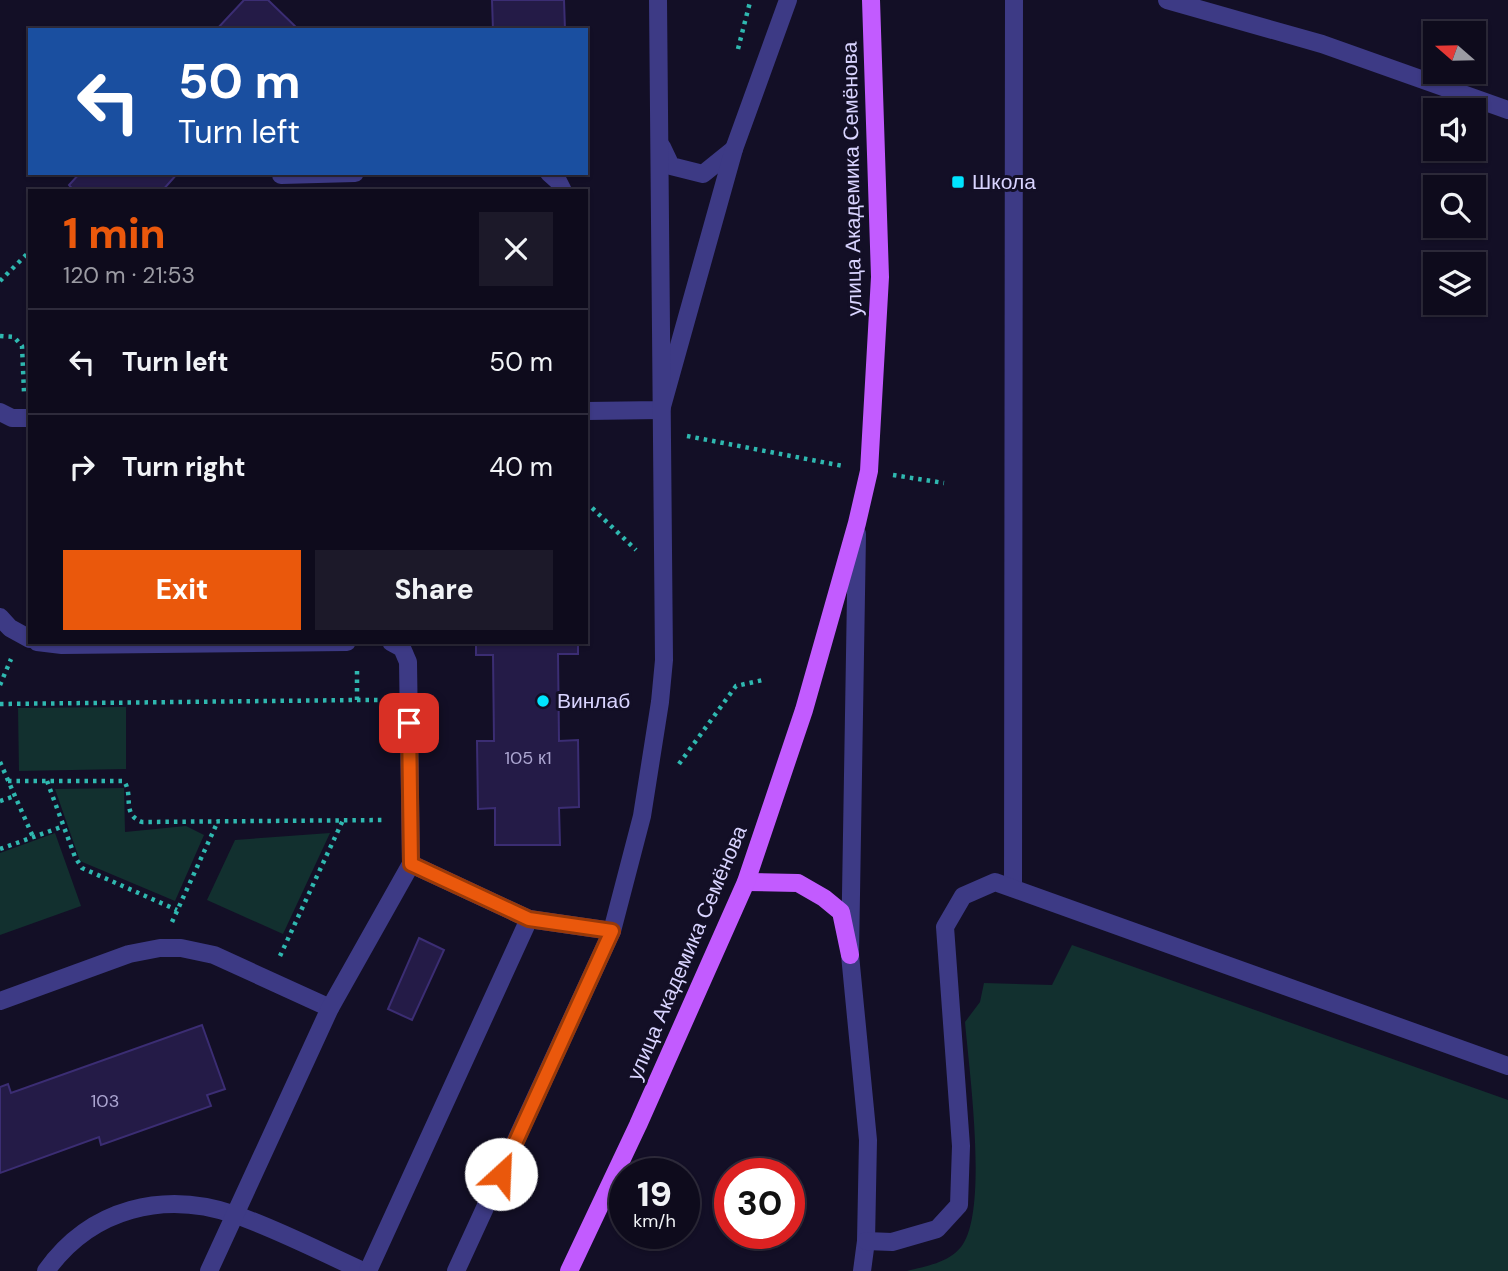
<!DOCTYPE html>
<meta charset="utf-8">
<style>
body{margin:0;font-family:"DM Sans",sans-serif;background:#1c1929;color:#f1f3f6;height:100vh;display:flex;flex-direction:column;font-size:26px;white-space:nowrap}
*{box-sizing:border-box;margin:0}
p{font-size:23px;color:#9b9ba3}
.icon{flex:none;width:38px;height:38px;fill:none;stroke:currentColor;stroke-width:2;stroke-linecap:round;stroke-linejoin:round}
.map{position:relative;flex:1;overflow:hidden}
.sheet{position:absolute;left:28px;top:189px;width:560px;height:455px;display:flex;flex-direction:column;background:#0e0b1c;border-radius:0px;box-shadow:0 2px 5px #0004,0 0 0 2px #2e2b3b}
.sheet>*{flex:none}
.banner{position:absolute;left:28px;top:28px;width:560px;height:147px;border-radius:0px;box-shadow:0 2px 5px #0004,0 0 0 2px #2e2b3b;background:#1a4fa0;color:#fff;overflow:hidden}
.needle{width:46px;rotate:290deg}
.fabs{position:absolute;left:1423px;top:21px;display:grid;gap:14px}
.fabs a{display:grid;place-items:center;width:63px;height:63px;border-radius:0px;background:#0e0b1c;box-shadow:0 2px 5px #0004,0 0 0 2px #2e2b3b;font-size:35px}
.speed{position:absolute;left:609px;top:1158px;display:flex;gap:14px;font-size:35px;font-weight:700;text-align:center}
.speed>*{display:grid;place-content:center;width:91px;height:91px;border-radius:50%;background:#0e0b1c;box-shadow:0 2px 5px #0004,0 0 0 2px #2e2b3b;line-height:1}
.speed small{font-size:18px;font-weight:400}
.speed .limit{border:10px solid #d22;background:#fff;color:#111}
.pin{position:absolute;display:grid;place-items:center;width:60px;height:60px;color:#fff;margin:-30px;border-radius:14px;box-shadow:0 4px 10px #0006}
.me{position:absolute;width:77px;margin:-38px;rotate:25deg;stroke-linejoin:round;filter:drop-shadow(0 0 5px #0008)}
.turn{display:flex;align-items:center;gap:24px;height:147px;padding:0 35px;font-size:32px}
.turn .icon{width:91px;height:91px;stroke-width:2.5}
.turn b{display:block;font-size:49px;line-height:60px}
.round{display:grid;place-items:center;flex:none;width:74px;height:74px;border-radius:0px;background:#1c1929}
.headline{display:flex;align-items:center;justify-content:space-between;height:119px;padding:0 35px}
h1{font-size:42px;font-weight:800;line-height:52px;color:#ea580c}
.action{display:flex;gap:14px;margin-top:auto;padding:14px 35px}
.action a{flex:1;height:80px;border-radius:0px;background:#ea580c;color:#fff;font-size:28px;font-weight:800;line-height:80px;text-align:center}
.action a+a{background:#1c1929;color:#f1f3f6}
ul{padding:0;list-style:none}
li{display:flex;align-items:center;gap:21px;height:105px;padding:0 35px;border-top:2px solid #2e2b3b}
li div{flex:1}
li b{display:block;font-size:26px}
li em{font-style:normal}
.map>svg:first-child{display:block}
.green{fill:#12302f}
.building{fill:#241b47;stroke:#3b2d73;stroke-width:2}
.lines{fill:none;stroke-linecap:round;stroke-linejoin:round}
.path{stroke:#2fb8b0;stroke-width:4.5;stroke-dasharray:3.5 5;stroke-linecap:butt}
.minor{stroke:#3d3a85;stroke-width:18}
.major{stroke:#c25bff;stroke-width:18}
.route-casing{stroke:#983908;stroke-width:18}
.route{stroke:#ea580c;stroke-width:12}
.poi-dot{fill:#00e5ff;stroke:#130f26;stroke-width:2.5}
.labels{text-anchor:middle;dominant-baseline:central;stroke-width:6;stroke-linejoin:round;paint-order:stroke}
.number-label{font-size:18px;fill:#aca6d1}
.street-label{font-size:21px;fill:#d9d4ff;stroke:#130f26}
.poi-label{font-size:21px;fill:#d9d4ff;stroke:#130f26;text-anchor:start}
</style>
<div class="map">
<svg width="1508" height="1271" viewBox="0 0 1508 1271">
<rect width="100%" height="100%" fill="#130f26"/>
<g class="green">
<polygon points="126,707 126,769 19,771 18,708"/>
<polygon points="124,788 125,832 186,826 204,835 175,901 80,861 55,789"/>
<polygon points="55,833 81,906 0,935 0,853"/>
<polygon points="330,833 283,934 207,900 235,840"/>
<path d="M1072,945L1508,1100V1271H907C926,1266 948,1263 961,1247C989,1212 969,1070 965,1022L980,1002L984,983L1052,985Z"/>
</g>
<g class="building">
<polygon points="244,0 268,0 299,30 216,30"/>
<polygon points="492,0 564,0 565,30 493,30"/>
<polygon points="80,173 178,173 162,191 74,191 69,185"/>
<polygon points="476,642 578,642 578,654 558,654 559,741 578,740 579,807 559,808 560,845 495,845 495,808 478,809 477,741 494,741 493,655 476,655"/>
<polygon points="419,938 444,950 412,1020 388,1009"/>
<polygon points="202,1025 225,1089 207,1095 211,1106 101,1145 99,1137 0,1173 0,1087 8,1084 11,1093"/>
</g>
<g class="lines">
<g class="path">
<polyline points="738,49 750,2"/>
<polyline points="0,281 28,253"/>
<polyline points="0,336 14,337 22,346 24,392"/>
<polyline points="687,436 843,466"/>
<polyline points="893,475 944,483"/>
<polyline points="586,502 636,550"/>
<polyline points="0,685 11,659"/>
<polyline points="357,700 381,700"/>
<polyline points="0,704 357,700 357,668"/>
<polyline points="0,762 33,837"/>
<polyline points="679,764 736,686 763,680"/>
<path d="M8,781H124C134,796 121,814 142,822L385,820"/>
<polyline points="47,781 75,857 82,868 177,910"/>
<polyline points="0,801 15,796"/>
<polyline points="0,849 64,826"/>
<polyline points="172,922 218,821"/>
<polyline points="280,956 343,820"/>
</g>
<g class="minor">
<polyline points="1167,0 1322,44 1508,110"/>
<polyline points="662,147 671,166 703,174 734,149"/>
<polyline points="549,173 558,181 563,191"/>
<polyline points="281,175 355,173"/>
<polyline points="586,411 661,410 734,149 788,0"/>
<polyline points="0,412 12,418 30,418"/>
<polyline points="857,534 850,955 868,1140 866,1241 862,1271"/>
<polyline points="0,617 10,628 30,639"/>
<polyline points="37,642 62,645 347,642"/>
<polyline points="411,864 529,919 612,931"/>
<polyline points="1013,888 1014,0"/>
<polyline points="0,1001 129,954 160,948 181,948 214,955 330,1008"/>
<polyline points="866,1241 892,1242 937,1229 959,1205 961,1146 945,927 963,896 995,882 1508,1066"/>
<path d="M46,1271C91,1208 164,1190 236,1215C279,1230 321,1252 363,1271"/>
<polyline points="209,1271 330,1008 411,864 408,662 402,648 391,642"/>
<polyline points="368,1271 529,919"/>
<polyline points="456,1271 612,931 642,816 660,702 664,660 658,0"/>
</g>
<g class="major">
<polyline points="746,882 798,883 824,898 841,912 850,955"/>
<polyline points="569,1271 638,1125 746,882 804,710 857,523 869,471 880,277 871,0"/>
</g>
</g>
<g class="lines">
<g class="route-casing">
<polyline id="route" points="409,723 411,864 529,919 612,931 501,1174"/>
</g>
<use href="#route" class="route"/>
</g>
<g class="poi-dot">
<rect x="951" y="175" width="14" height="14" rx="3.5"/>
<circle cx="543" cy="701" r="7"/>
</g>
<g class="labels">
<g class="number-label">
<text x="528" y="758">105 к1</text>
<text x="105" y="1101">103</text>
</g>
<g class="street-label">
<text transform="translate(852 179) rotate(-91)">улица Академика Семёнова</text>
<text transform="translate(687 953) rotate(-67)">улица Академика Семёнова</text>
</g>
<g class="poi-label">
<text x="972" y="182">Школа</text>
<text x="557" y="701">Винлаб</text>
</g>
</g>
</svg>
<div class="fabs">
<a><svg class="needle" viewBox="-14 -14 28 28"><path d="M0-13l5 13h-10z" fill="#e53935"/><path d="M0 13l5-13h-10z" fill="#9b9ba3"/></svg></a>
<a><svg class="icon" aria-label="sound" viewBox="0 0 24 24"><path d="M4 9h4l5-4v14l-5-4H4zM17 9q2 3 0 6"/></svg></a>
<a><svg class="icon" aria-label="search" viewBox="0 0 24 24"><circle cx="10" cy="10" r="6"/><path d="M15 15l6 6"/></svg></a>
<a><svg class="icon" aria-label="layers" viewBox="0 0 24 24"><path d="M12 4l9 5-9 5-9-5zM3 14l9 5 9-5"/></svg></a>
</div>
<div class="speed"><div>19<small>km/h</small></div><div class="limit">30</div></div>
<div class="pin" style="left:409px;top:723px;background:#d93025"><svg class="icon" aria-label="arrive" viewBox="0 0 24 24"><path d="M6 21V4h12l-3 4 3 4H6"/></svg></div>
<svg class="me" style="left:501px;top:1174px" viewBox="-20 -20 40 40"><circle r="19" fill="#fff"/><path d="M0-13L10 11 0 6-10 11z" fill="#ea580c"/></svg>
<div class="banner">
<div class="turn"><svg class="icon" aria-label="left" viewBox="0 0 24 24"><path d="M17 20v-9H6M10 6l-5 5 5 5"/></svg><div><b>50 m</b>Turn left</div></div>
</div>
<section class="sheet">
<div class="headline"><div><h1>1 min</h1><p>120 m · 21:53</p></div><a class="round"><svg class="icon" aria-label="close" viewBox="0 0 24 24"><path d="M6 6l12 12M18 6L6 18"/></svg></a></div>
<ul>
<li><svg class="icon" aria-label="left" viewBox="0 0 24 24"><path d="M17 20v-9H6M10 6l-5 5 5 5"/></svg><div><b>Turn left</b></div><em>50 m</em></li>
<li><svg class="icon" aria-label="right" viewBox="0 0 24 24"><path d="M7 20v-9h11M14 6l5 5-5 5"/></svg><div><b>Turn right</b></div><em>40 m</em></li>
</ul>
<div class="action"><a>Exit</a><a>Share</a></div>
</section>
</div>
